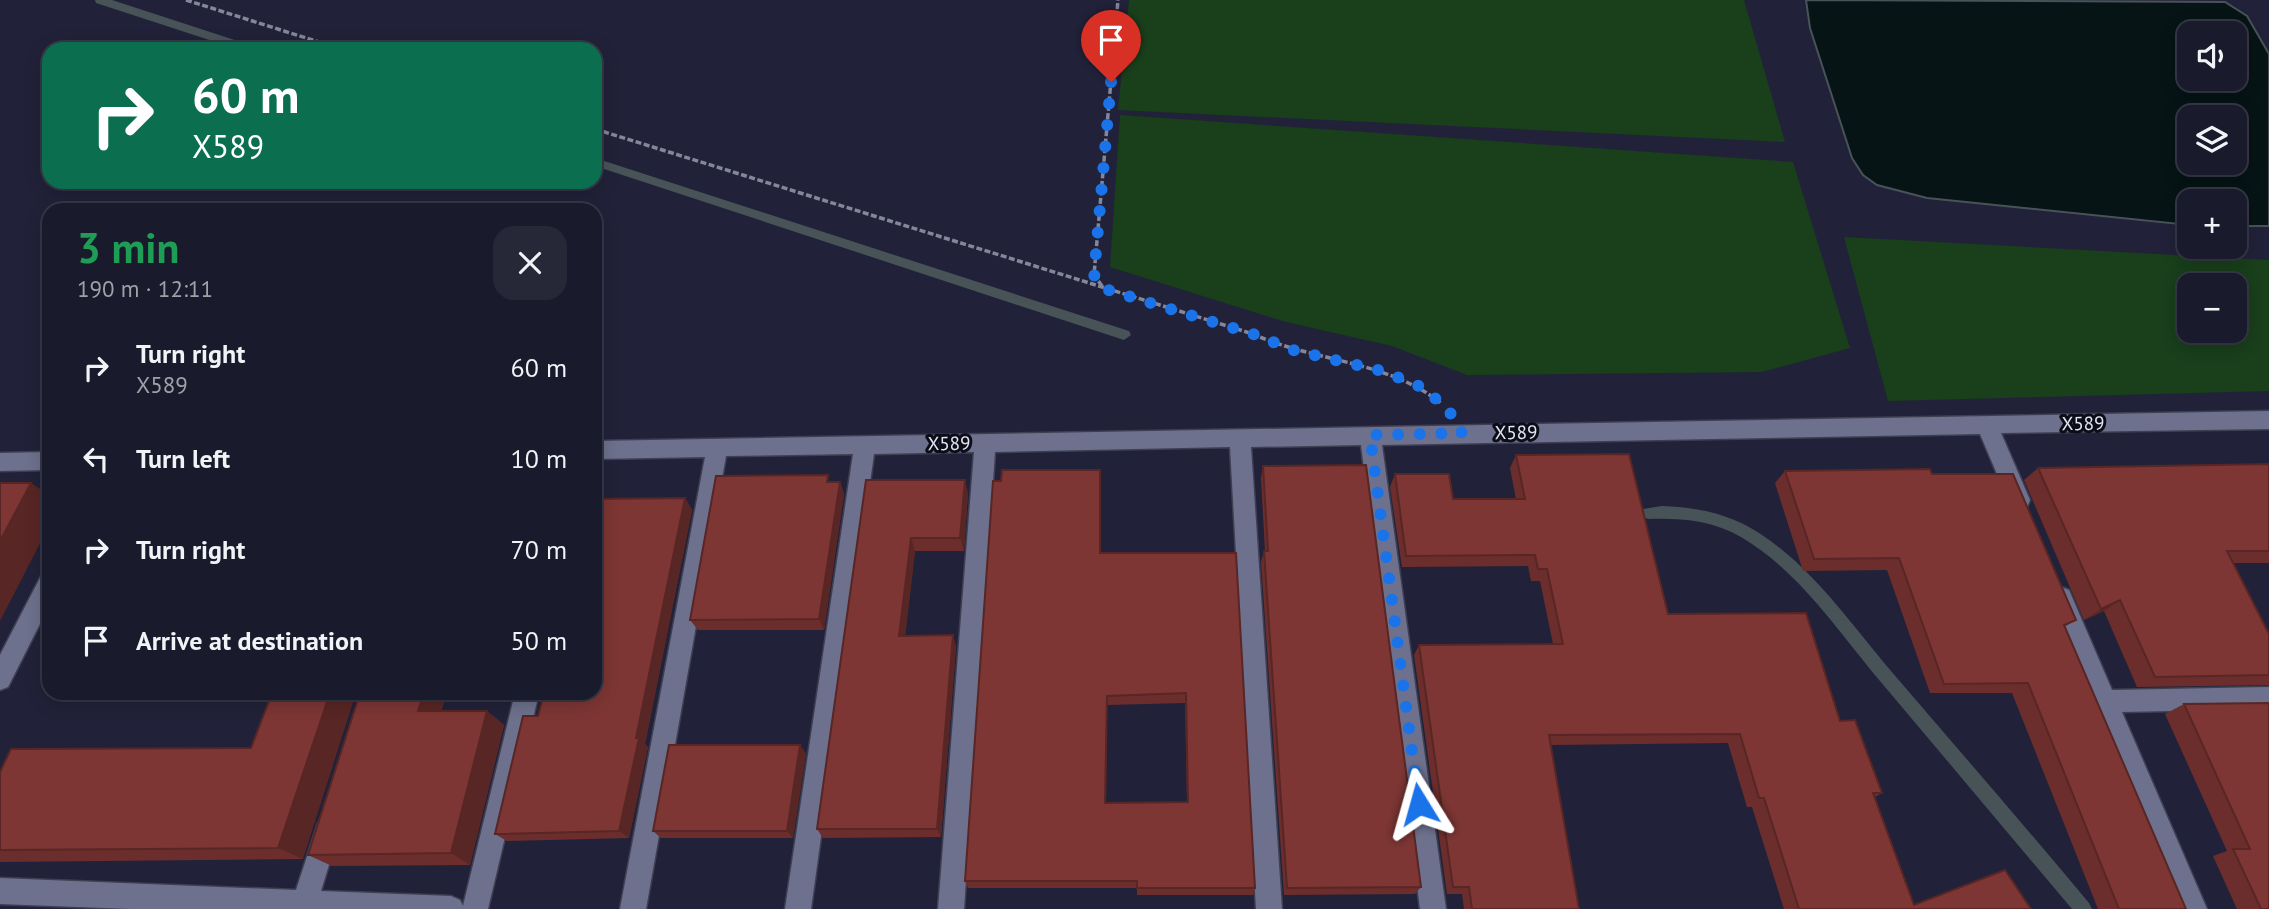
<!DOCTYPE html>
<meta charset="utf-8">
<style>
body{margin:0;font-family:"PT Sans",sans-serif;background:#262737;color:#f1f3f6;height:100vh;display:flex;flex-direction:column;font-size:26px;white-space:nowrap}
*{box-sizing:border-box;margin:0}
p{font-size:23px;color:#9fa1a9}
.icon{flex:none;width:38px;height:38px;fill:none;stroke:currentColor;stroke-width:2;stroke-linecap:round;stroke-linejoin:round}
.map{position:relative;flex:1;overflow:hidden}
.details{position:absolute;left:42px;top:203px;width:560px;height:497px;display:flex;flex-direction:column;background:#191a2b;border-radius:21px;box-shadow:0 4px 18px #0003,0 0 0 2px #373847}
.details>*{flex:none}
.guide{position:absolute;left:42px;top:42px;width:560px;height:147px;border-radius:21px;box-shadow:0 4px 18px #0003,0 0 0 2px #373847;background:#0b6e4f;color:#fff;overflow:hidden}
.fabs{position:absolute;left:2177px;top:21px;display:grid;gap:14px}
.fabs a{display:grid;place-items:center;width:70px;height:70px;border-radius:14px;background:#191a2b;box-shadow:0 4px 18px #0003,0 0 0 2px #373847;font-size:35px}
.pin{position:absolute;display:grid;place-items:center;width:60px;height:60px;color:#fff;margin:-72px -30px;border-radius:50% 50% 50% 0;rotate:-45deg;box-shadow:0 0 7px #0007}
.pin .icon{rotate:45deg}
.me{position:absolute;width:77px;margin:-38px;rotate:352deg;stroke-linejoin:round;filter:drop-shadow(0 0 5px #0008)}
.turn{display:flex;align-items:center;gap:24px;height:147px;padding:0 35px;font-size:32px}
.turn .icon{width:91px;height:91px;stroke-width:2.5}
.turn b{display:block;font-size:49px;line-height:60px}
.round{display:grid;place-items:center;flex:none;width:74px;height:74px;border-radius:21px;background:#262737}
.overview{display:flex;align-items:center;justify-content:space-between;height:119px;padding:0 35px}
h1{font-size:42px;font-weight:800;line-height:52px;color:#1e9e55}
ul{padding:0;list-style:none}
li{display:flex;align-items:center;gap:21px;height:91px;padding:0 35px}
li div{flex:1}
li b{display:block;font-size:26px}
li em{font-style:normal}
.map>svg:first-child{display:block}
.green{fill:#193f1b;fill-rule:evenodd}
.water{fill:#061415;stroke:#485358;stroke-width:2;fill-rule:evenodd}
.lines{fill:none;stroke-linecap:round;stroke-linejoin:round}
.stream{fill:#485358;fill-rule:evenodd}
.minor-casing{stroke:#3f3f53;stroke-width:3}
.path{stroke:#848699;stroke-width:3.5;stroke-dasharray:6 2.5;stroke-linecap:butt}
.minor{fill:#6e718d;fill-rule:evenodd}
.wall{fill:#6c2e2d;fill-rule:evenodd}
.shaded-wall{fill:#582624}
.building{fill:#7d3634;stroke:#582624;stroke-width:2;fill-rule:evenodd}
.route{stroke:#1a73e8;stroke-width:12;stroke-dasharray:0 21.6}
.labels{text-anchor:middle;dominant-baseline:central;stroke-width:6;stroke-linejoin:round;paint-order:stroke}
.street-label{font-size:19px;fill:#e3e5f4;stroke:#0c0d17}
</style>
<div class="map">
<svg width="2269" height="909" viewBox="0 0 2269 909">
<rect width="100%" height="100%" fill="#212239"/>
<g class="green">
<polygon points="1129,0 1744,0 1785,142 1118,110"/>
<polygon points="1120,115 1793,162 1850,348 1762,372 1467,375 1392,346 1286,322 1110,267"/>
<path d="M1844,237L2269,260V391L1888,401ZM2189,285H2235V331H2189Z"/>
</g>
<path class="water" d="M1806,0L2225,2L2247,16L2269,54V226H2235V201H2189V225L1927,198L1877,185L1863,175L1852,158L1810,28ZM2189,33H2235V79H2189ZM2189,117H2235V163H2189Z"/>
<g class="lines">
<g class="stream">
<polygon points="95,0 112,0 253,46 255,49 237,49 96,3"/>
<polygon points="595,158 1129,331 1131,335 1124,340 595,166"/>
<path d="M1662,506C1697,507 1730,514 1759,533C1813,568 1850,623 1891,671C1957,748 2024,825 2089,903L2092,909H2072C2008,833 1944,757 1880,681C1838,631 1799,571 1741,537C1712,520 1680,518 1648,519L1643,517L1641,513L1643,509Z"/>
</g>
<g class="minor-casing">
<g id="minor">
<polygon points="2269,411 2269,429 2001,433 2030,500 2027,507 2019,509 2011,507 1980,434 1382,445 1446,909 1420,909 1361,445 1251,447 1282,909 1256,909 1230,447 995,452 964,909 938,909 974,452 874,454 811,909 785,909 853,454 726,456 646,909 620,909 705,457 595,459 595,441"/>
<polygon points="49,452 49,470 0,471 0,453"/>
<polygon points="49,573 49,606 8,687 0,690 0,655 41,576"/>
<polygon points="2061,587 2069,590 2112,690 2269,687 2269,709 2122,712 2207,909 2181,909 2050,597 2053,590"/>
<polygon points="515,693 539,693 488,909 130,909 0,904 0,878 296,890 318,823 327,820 336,823 339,832 321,891 451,896 460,900 463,906"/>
</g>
</g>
<g class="path">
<polyline points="186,0 341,49"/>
<path d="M595,129L1253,334C1315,362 1386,360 1441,403"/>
<polyline points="1102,286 1094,275 1118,0"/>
</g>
<use href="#minor" class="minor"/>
</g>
<g class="wall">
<polygon points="1516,455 1668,614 1840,721 1882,793 1875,797 1914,905 2031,909 1784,909 1752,807 1747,807 1728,743 1551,745 1579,909 1464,909 1462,894 1447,894 1414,655 1419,645 1553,644 1540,581 1531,581 1528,566 1402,567 1390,487 1395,474 1453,499 1516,499 1510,468"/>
<polygon points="2269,464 2269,563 2233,563 2269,634 2269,685 2137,687 2104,611 2084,620 2024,480 2038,468"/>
<polygon points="1263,466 1421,887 1415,894 1284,895 1261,562 1264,551 1265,551 1261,478"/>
<polygon points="1785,471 1932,474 2076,620 2064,627 2186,909 2098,909 2012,693 1930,693 1887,570 1803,571 1775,483"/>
<polygon points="866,480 968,493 964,551 915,551 905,636 953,635 956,647 941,837 823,838 817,829"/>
<polygon points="831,482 840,482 844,494 824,630 698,630 690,620"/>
<polygon points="685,498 692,510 645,744 648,747 629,838 507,841 495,834 538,716"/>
<path d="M1101,553H1236L1255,888L1253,895H1137V888H968L965,881ZM1185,703L1187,802L1106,803L1107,705Z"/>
<polygon points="2269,703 2269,909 2237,909 2213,856 2227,851 2165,714 2184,704"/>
<polygon points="442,711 487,711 504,725 470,865 332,866 308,855"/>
<polygon points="251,748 303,859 0,862 0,772"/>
<polygon points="806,753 793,838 661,838 653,831"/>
</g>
<g class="shaded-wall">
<polygon points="965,480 968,493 964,551 960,538"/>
<polygon points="840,482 844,494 824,630 819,619"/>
<polygon points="31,483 49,495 49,526 0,621 0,541"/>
<polygon points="685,498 692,510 645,744 648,747 629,838 619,831 636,738"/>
<polygon points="911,538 915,551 904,647 899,636"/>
<polygon points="2120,600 2104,611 2084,620 2101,609"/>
<polygon points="953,635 956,647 941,837 937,829"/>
<polygon points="330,693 356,693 303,859 278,848"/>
<polygon points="424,693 447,693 437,726 418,711"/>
<polygon points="487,711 504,725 470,865 451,853"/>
<polygon points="800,745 806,753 793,838 787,831"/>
</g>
<g class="building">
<polygon points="1629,454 1668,614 1806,613 1840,721 1855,720 1882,793 1873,793 1914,905 2005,870 2031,909 1799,909 1764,798 1759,798 1740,734 1549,735 1579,909 1472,909 1469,887 1453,887 1419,645 1563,644 1547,569 1538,569 1535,555 1406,556 1395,474 1449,474 1453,499 1525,499 1516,455"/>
<polygon points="2269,464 2269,551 2227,551 2269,634 2269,675 2155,677 2120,600 2101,609 2038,468"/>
<polygon points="1366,465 1421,887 1287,888 1264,551 1268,551 1263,466"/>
<polygon points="1930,469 1932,474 2013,474 2076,620 2064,625 2186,909 2119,909 2028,683 1944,684 1899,558 1814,559 1785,471"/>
<path d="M1002,470H1100V553H1236L1255,888H1137V881H965L993,481H1001ZM1186,693L1188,802L1105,803L1107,696Z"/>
<polygon points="828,475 827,482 840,482 819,619 690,620 716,476"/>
<polygon points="866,480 965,480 960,538 911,538 899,636 953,635 937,829 817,829"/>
<polygon points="0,483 31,483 0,541"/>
<polygon points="685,498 636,738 639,738 619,831 495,834 523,716 538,716 544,693 595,693 595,499"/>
<polygon points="272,693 330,693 278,848 0,850 0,772 11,749 251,748"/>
<polygon points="360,693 424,693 418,711 487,711 451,853 308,855"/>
<polygon points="2269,703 2269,909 2261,909 2233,849 2250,849 2184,704"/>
<polygon points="669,745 800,745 787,831 653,831"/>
</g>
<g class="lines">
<polyline class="route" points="1111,82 1094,275 1099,284 1108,290 1253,334 1293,350 1382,371 1424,388 1449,411 1462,433 1370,435 1419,804"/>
</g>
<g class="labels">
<g class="street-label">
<text transform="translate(2083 423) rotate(-1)">X589</text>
<text transform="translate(1516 432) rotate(-1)">X589</text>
<text transform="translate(949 443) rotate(-1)">X589</text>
</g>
</g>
</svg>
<div class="fabs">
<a><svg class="icon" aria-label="sound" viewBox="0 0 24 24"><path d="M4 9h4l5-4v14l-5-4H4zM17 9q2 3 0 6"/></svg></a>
<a><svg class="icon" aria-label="layers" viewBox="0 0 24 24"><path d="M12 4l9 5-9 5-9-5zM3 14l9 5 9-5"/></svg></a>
<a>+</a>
<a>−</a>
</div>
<div class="pin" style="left:1111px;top:82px;background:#d93025"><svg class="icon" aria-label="arrive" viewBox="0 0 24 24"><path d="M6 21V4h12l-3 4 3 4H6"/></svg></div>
<svg class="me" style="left:1419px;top:804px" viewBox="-20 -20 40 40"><path d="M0-17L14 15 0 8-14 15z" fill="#1a73e8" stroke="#fff" stroke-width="4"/></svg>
<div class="guide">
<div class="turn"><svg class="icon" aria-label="right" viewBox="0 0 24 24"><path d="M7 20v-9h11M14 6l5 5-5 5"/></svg><div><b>60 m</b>X589</div></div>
</div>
<section class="details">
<div class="overview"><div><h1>3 min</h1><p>190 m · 12:11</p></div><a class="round"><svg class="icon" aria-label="close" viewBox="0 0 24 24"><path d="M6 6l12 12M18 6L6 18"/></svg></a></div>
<ul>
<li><svg class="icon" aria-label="right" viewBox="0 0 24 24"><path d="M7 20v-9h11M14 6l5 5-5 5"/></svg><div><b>Turn right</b><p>X589</p></div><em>60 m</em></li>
<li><svg class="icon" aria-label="left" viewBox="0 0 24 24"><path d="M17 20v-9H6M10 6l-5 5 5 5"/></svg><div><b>Turn left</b></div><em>10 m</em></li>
<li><svg class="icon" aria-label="right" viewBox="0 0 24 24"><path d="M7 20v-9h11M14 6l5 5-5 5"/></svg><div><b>Turn right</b></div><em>70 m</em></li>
<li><svg class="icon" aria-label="arrive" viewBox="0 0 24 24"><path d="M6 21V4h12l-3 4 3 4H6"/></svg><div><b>Arrive at destination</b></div><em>50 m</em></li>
</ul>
</section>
</div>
